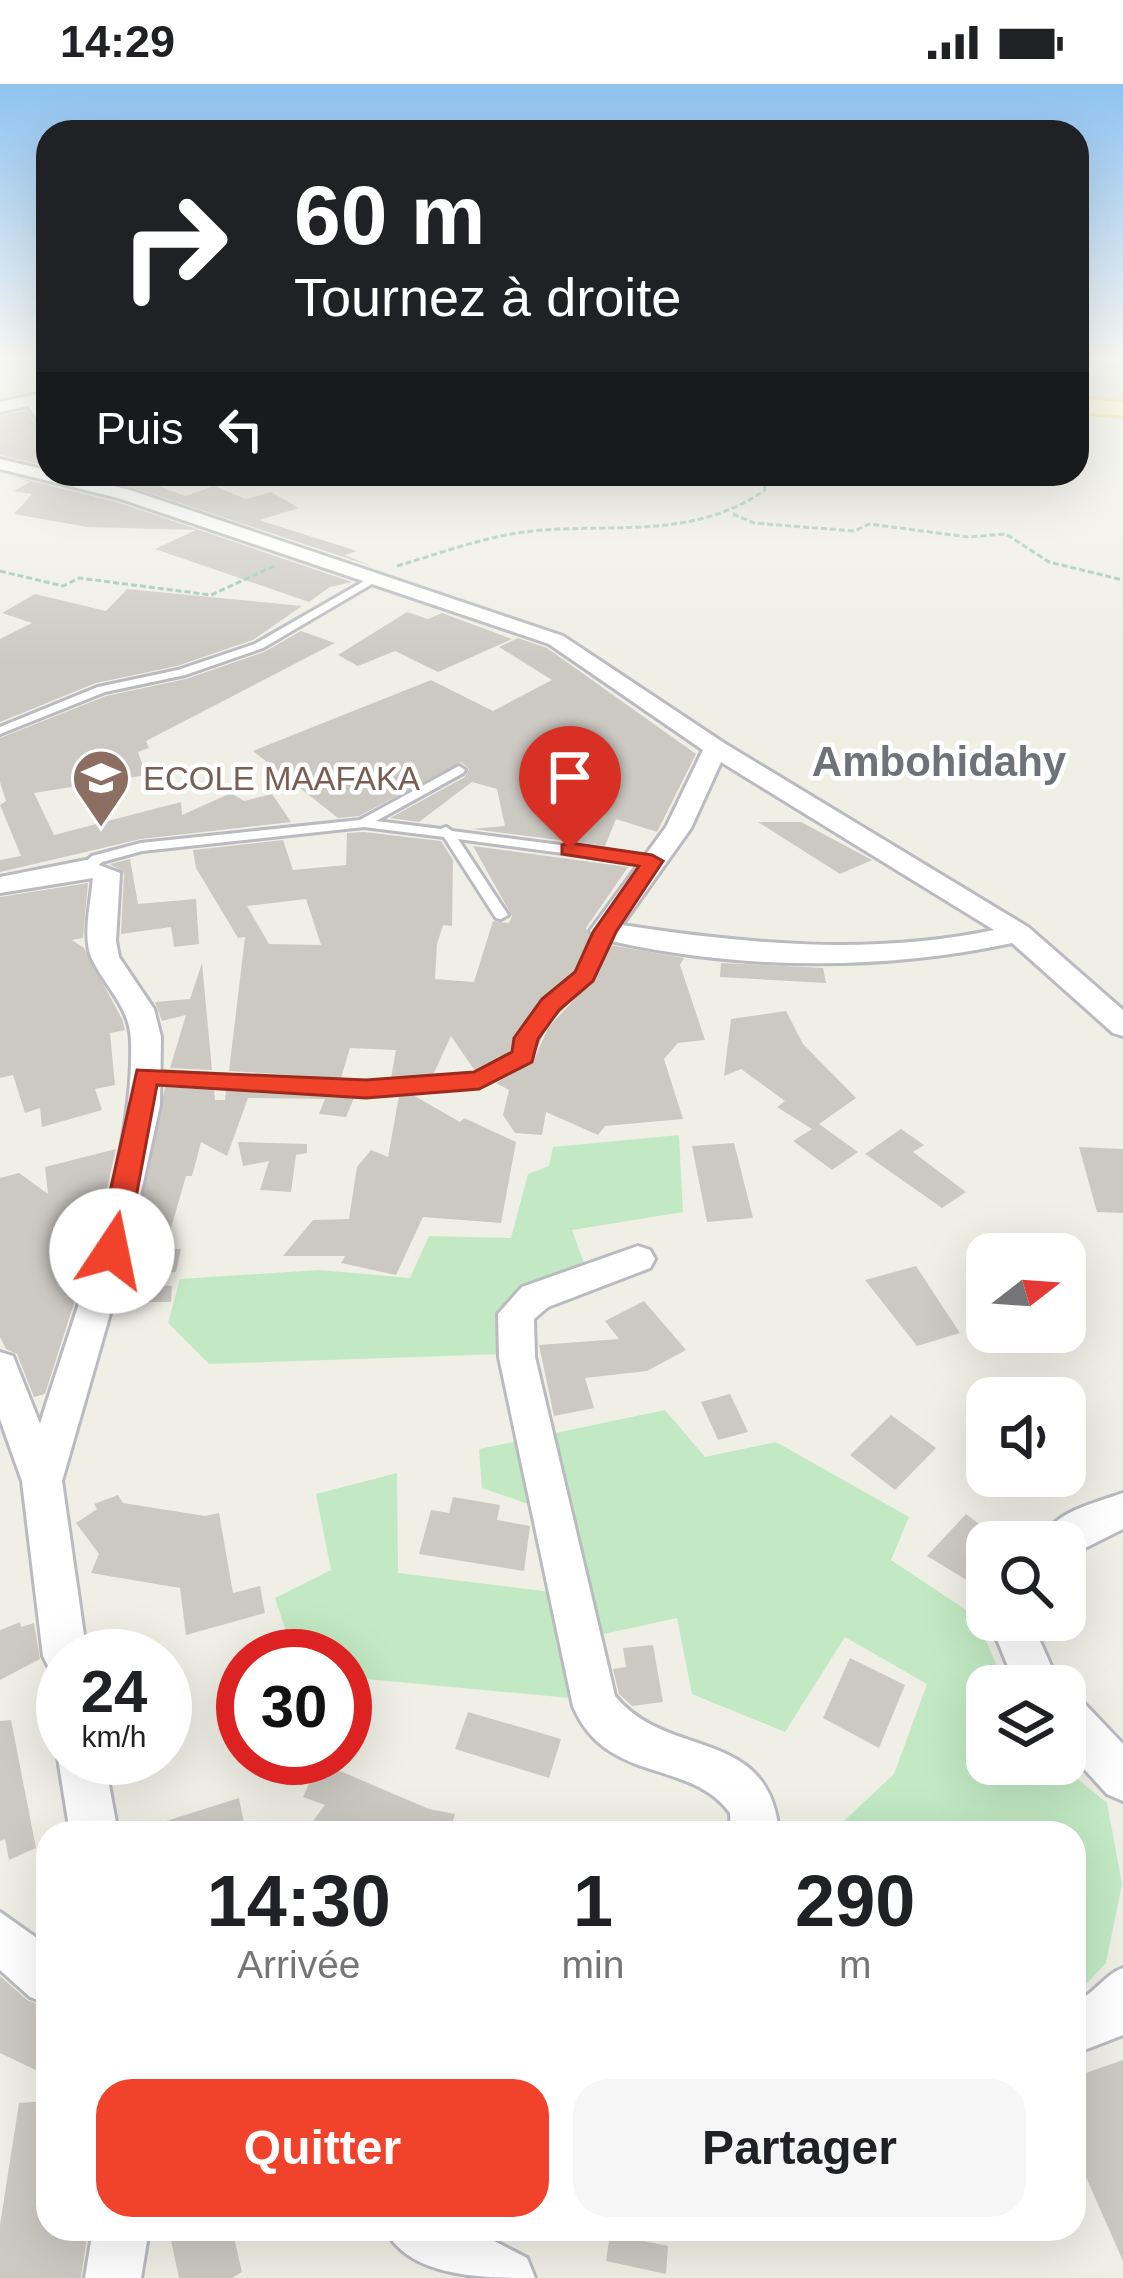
<!DOCTYPE html>
<html lang="fr">
<meta charset="utf-8">
<style>
body{margin:0;font-family:Helvetica,sans-serif;background:#f6f6f6;color:#202124;height:100vh;display:flex;flex-direction:column;font-size:45px;white-space:nowrap}
*{box-sizing:border-box;margin:0}
p{font-size:39px;color:#757577}
.icon{flex:none;width:66px;height:66px;fill:none;stroke:currentColor;stroke-width:2;stroke-linecap:round;stroke-linejoin:round}
.map{position:relative;flex:1;overflow:hidden}
.panel{position:absolute;left:36px;top:1737px;width:1050px;height:420px;display:flex;flex-direction:column;background:#fff;border-radius:36px;box-shadow:0 12px 48px #0002}
.panel>*{flex:none}
.top-card{position:absolute;left:36px;top:36px;width:1053px;height:366px;border-radius:36px;box-shadow:0 12px 48px #0002;background:#202124;color:#fff;overflow:hidden}
.needle{width:78px;rotate:73deg}
.fabs{position:absolute;left:966px;top:1149px;display:grid;gap:24px}
.fabs a{display:grid;place-items:center;width:120px;height:120px;border-radius:24px;background:#fff;box-shadow:0 12px 48px #0002;font-size:60px}
.speed{position:absolute;left:36px;top:1545px;display:flex;gap:24px;font-size:60px;font-weight:700;text-align:center}
.speed>*{display:grid;place-content:center;width:156px;height:156px;border-radius:50%;background:#fff;box-shadow:0 12px 48px #0002;line-height:1}
.speed small{font-size:30px;font-weight:400}
.speed .limit{border:18px solid #d22;background:#fff;color:#111}
.pin{position:absolute;display:grid;place-items:center;width:102px;height:102px;color:#fff;margin:-123px -51px;border-radius:50% 50% 50% 0;rotate:-45deg;box-shadow:0 0 12px #0007}
.pin .icon{rotate:45deg}
.me{position:absolute;width:132px;margin:-66px;rotate:11deg;stroke-linejoin:round;filter:drop-shadow(0 0 9px #0008)}
.turn{display:flex;align-items:center;gap:42px;height:252px;padding:0 60px;font-size:54px}
.turn .icon{width:156px;height:156px;stroke-width:2.5}
.turn b{display:block;font-size:84px;line-height:102px}
.then{display:flex;align-items:center;height:114px;padding:0 60px;background:#0003;gap:24px;font-size:45px}
.eta{display:flex;justify-content:space-evenly;align-items:center;height:204px;text-align:center}
.eta b{font-size:72px;font-weight:700;line-height:84px}
.primary-button{display:flex;gap:24px;margin-top:auto;padding:24px 60px}
.primary-button a{flex:1;height:138px;border-radius:36px;background:#f1422c;color:#fff;font-size:48px;font-weight:700;line-height:138px;text-align:center}
.primary-button a+a{background:#f6f6f6;color:#202124}
.status{display:flex;justify-content:space-between;align-items:center;height:84px;padding:0 60px;background:#fff;direction:ltr}
.status svg{height:33px;fill:currentColor}
.map>svg:first-child{display:block}
.education{fill:#e1ded4}
.green{fill:#c2e9c3}
.building{fill:#ccc9c3;fill-rule:evenodd}
.lines{fill:none;stroke-linecap:round;stroke-linejoin:round}
.lane-casing{stroke:#b9bbc0;stroke-width:6}
.street-casing{stroke:#b9bbc0;stroke-width:6}
.primary-casing{stroke:#f7d058;stroke-width:6}
.path{stroke:#9acaaa;stroke-width:3;stroke-dasharray:6 3;stroke-linecap:butt}
.lane{fill:#fff;fill-rule:evenodd}
.street{fill:#fff;fill-rule:evenodd}
.primary{fill:#fff5ad;fill-rule:evenodd}
.route{fill:#f1422c;stroke:#9d2b1d;stroke-width:3}
.labels{text-anchor:middle;dominant-baseline:central;stroke-width:9;stroke-linejoin:round;paint-order:stroke}
.far-education-label{font-size:33px;fill:#785e54;stroke:#fff;text-anchor:start}
.far-district-label{font-size:42px;font-weight:bold;fill:#6f7379;stroke:#fff}
</style>
<div class="status"><b>14:29</b><svg viewBox="0 0 49 12"><path d="M0 12V9h3v3zM5 12V6h3v6zM10 12V3h3v9zM15 12V0h3v12zM26 1h20v11H26zM47 4h2v5h-2z"/></svg></div>
<div class="map">
<svg width="1123" height="2194" viewBox="0 0 1123 2194">
<rect width="100%" height="100%" fill="#f0efe6"/>
<polygon class="education" points="1123,278 1123,317 1077,314 1077,287"/>
<g class="green">
<polygon points="679,1051 683,1128 572,1146 584,1179 521,1206 503,1270 209,1280 168,1239 180,1195 319,1186 410,1194 429,1152 511,1154 528,1090 549,1082 553,1063"/>
<polygon points="665,1326 705,1373 776,1358 909,1433 891,1476 975,1532 1006,1602 987,1602 987,1680 1059,1680 1107,1719 1122,1800 1106,1879 1074,1913 1074,1749 831,1749 894,1690 927,1600 845,1553 785,1648 692,1610 677,1534 590,1553 581,1615 345,1593 345,1572 294,1572 275,1514 331,1486 316,1410 397,1389 398,1489 551,1508 551,1428 482,1404 479,1365"/>
</g>
<g class="building">
<polygon points="26,327 48,354 48,382 0,371 0,332"/>
<polygon points="133,392 185,412 214,402 246,415 271,408 299,424 259,436 357,467 345,471 374,483 116,398"/>
<polygon points="14,393 117,418 352,498 330,503 309,518 155,465 196,446 87,443 14,430 32,410 14,407 30,398"/>
<polygon points="127,505 302,522 253,556 177,582 96,599 0,638 0,555 32,539 2,529 35,510 106,527"/>
<polygon points="407,528 428,535 442,529 512,555 438,588 395,567 358,582 338,571"/>
<polygon points="301,547 335,559 146,657 149,664 138,668 146,691 34,709 54,751 181,718 182,731 231,709 244,717 272,710 291,738 141,755 0,788 0,776 21,772 0,721 6,717 0,698 0,654 106,612 186,595 264,568"/>
<polygon points="518,554 547,564 696,670 657,748 616,735 605,762 472,745 505,742 497,705 472,698 419,738 390,734 465,693 469,685 461,678 359,732 338,734 253,667 431,596 493,627 552,596 499,563"/>
<polygon points="758,738 801,738 872,776 840,790"/>
<path d="M364,748L441,757L453,776L452,842L443,841L437,860L435,895L474,898L493,837L509,839L512,832L473,762L628,783L586,844L590,855L578,883L524,941L513,966L475,987L451,952L433,991L391,994L396,966L350,964L341,994L229,987L245,853L238,854L196,784L193,766L283,756L293,786L346,781L347,749ZM306,815L321,861L269,860L247,822Z"/>
<polygon points="130,775 138,820 196,815 199,860 174,863 171,843 121,850 124,789 110,780"/>
<polygon points="88,799 83,854 72,856 84,864 122,935 125,946 110,949 115,1001 95,1005 102,1026 42,1043 40,1024 25,1029 13,991 0,994 0,813"/>
<polygon points="610,861 684,874 680,881 705,956 678,959 664,975 683,1035 605,1042 598,1051 546,1028 542,1051 515,1049 503,1031 509,1006 496,999 533,978 548,944 597,891"/>
<polygon points="202,879 212,986 170,984 186,931 162,937 155,918 190,915"/>
<polygon points="721,879 823,884 826,899 720,893"/>
<polygon points="786,927 803,960 856,1014 819,1040 858,1068 832,1086 793,1057 812,1045 777,1023 785,1017 741,985 724,992 731,935"/>
<polygon points="165,1003 214,1006 215,1016 225,1016 226,1006 354,1014 346,1033 319,1030 325,1015 248,1014 227,1072 201,1058 192,1092 186,1092 165,1165 181,1165 176,1188 127,1189"/>
<polygon points="413,1011 460,1038 464,1034 516,1058 501,1139 423,1133 396,1191 341,1179 345,1172 283,1172 313,1136 349,1135 357,1083 371,1066 388,1073 399,1012"/>
<polygon points="901,1045 924,1061 913,1068 966,1108 942,1124 865,1070"/>
<polygon points="238,1058 307,1060 307,1069 296,1071 291,1108 260,1106 269,1077 243,1082"/>
<polygon points="734,1059 753,1134 707,1138 692,1062"/>
<polygon points="1079,1063 1123,1065 1123,1129 1097,1128"/>
<polygon points="116,1065 103,1121 83,1120 90,1159 82,1194 45,1310 34,1313 17,1270 6,1265 0,1253 0,1094 19,1089 48,1110 45,1083"/>
<polygon points="916,1182 960,1249 917,1262 865,1196"/>
<polygon points="124,1198 172,1202 171,1218 118,1218"/>
<polygon points="644,1217 686,1266 647,1287 585,1294 594,1324 554,1332 539,1261 619,1255 605,1237"/>
<polygon points="730,1310 748,1348 718,1356 701,1318"/>
<polygon points="891,1331 936,1364 895,1406 850,1371"/>
<polygon points="118,1411 123,1419 205,1432 219,1429 233,1509 260,1502 265,1529 186,1551 180,1504 91,1489 99,1470 76,1439 97,1425 94,1420"/>
<polygon points="453,1413 500,1421 497,1436 530,1442 524,1487 419,1470 431,1426 449,1429"/>
<polygon points="966,1430 987,1446 987,1488 975,1501 927,1472"/>
<polygon points="20,1538 21,1543 34,1539 40,1575 0,1596 0,1546"/>
<polygon points="653,1561 663,1618 632,1622 619,1610 613,1585 626,1583 623,1564"/>
<polygon points="850,1574 905,1601 879,1664 823,1634"/>
<polygon points="468,1628 561,1655 549,1694 455,1665"/>
<polygon points="11,1636 36,1764 9,1776 5,1755 0,1757 0,1637"/>
<polygon points="319,1678 429,1725 455,1730 453,1737 478,1749 304,1749 325,1721 303,1713"/>
<polygon points="239,1714 246,1749 145,1749 144,1744"/>
<polygon points="0,1892 27,1916 48,1924 48,1992 0,1969"/>
<polygon points="1123,1976 1123,2177 1074,2066 1074,1993"/>
<polygon points="48,2017 48,2145 88,2146 81,2194 0,2194 0,2141 19,2019"/>
<polygon points="185,2145 232,2145 242,2188 232,2194 179,2194 170,2152"/>
<polygon points="610,2150 668,2162 666,2190 606,2177"/>
</g>
<g class="lines">
<g class="lane-casing">
<g id="lane">
<polygon points="373,492 378,495 377,497 263,564 185,591 105,608 0,650 0,643 98,603 178,586 255,560"/>
<polygon points="459,682 465,686 463,689 376,737 441,745 446,743 452,747 653,773 660,777 653,781 458,755 508,831 501,835 496,834 444,753 364,743 142,767 102,778 91,787 81,787 79,784 92,772 141,759 360,736"/>
<path d="M604,843L611,847L594,888L544,941L529,976L484,1001L366,1010L146,997L138,992L146,987L366,1000L476,992L517,969C526,930 561,917 582,885C591,871 591,852 604,843Z"/>
</g>
</g>
<g class="street-casing">
<g id="street">
<polygon points="48,308 43,319 48,350 28,322 0,328 0,318"/>
<path d="M0,375L130,406L563,552L724,659L1028,843L1123,926V952L1113,949L1012,859C877,888 729,886 594,853L590,847L666,743L703,666L549,560L118,414L0,385ZM721,678L994,846C870,872 746,860 622,841L691,744Z"/>
<path d="M86,776L120,789L116,857L119,873L154,925L161,953L160,1021L128,1167L62,1397L87,1572H63V1592L50,1586L43,1572L22,1397L0,1335V1268L13,1272L40,1340C75,1226 135,1075 131,957C130,923 106,904 92,875C82,853 91,818 93,794L0,809V793Z"/>
<path d="M638,1162L650,1166L655,1175L650,1184L548,1223L534,1235L535,1273L615,1612C668,1677 769,1641 779,1749H731L730,1729C690,1674 606,1701 573,1622L499,1273L498,1230L522,1203Z"/>
<path d="M1123,1409V1445L1065,1474V1458H1040C1054,1427 1093,1420 1123,1409Z"/>
<polygon points="998,1536 1040,1536 1036,1548 1060,1602 1016,1602 994,1548"/>
<polygon points="1065,1609 1081,1616 1123,1660 1123,1717 1107,1710 1065,1664"/>
<polygon points="63,1662 63,1674 104,1674 118,1749 70,1749 58,1674"/>
<polygon points="0,1828 48,1862 48,1920 30,1913 0,1886"/>
<path d="M1123,1884V1951L1074,1970V1918C1095,1911 1102,1892 1123,1884Z"/>
<polygon points="93,2145 149,2145 141,2194 85,2194"/>
<path d="M385,2145H471L527,2174L535,2194C484,2194 409,2194 385,2145Z"/>
</g>
</g>
<g class="primary-casing">
<polygon id="primary" points="1077,314 1123,318 1123,332 1077,328"/>
</g>
<g class="path">
<polyline points="733,430 754,439 854,447 869,440 968,453 1006,450 1049,478 1123,496"/>
<path d="M397,482C441,469 486,452 532,447C613,439 694,456 765,406L762,390"/>
<polyline points="0,487 63,502 79,494 211,511 274,482"/>
</g>
<use href="#lane" class="lane"/>
<use href="#street" class="street"/>
<use href="#primary" class="primary"/>
</g>
<linearGradient id="sky" x2="0" y2="1"><stop stop-color="#8ec2f1"/><stop offset="0.47" stop-color="#f8f8f4"/><stop offset="1" stop-color="#f8f8f4" stop-opacity="0"/></linearGradient>
<rect width="1123" height="579" fill="url(#sky)"/>
<polygon class="route" points="570,759 652,771 663,777 616,848 593,897 559,926 538,955 532,978 479,1005 366,1014 157,1001 126,1167 112,1178 102,1175 97,1167 137,986 366,996 474,988 512,968 514,954 542,915 575,888 593,848 639,782 562,770 562,761"/>
<defs>
<g id="school-pin" transform="scale(3)"><path d="M0 17L-7.5 6A9.5 9.5 0 1 1 7.5 6Z" fill="#8d6e63" stroke="#fff"/><path d="M0-5L7-2L0 1L-7-2ZM-4 1L0 2.5L4 1V4Q0 6-4 4Z" fill="#fff"/></g>
</defs>
<g fill-rule="evenodd">
<use href="#school-pin" x="101" y="694"/>
</g>
<g class="labels">
<g class="far-education-label">
<text x="143" y="694">ECOLE MAAFAKA</text>
</g>
<g class="far-district-label">
<text x="939" y="677">Ambohidahy</text>
</g>
</g>
</svg>
<div class="fabs">
<a><svg class="needle" viewBox="-14 -14 28 28"><path d="M0-13l5 13h-10z" fill="#e53935"/><path d="M0 13l5-13h-10z" fill="#757577"/></svg></a>
<a><svg class="icon" aria-label="sound" viewBox="0 0 24 24"><path d="M4 9h4l5-4v14l-5-4H4zM17 9q2 3 0 6"/></svg></a>
<a><svg class="icon" aria-label="search" viewBox="0 0 24 24"><circle cx="10" cy="10" r="6"/><path d="M15 15l6 6"/></svg></a>
<a><svg class="icon" aria-label="layers" viewBox="0 0 24 24"><path d="M12 4l9 5-9 5-9-5zM3 14l9 5 9-5"/></svg></a>
</div>
<div class="speed"><div>24<small>km/h</small></div><div class="limit">30</div></div>
<div class="pin" style="left:570px;top:765px;background:#d93025"><svg class="icon" aria-label="arrive" viewBox="0 0 24 24"><path d="M6 21V4h12l-3 4 3 4H6"/></svg></div>
<svg class="me" style="left:112px;top:1167px" viewBox="-20 -20 40 40"><circle r="19" fill="#fff"/><path d="M0-13L10 11 0 6-10 11z" fill="#f1422c"/></svg>
<div class="top-card">
<div class="turn"><svg class="icon" aria-label="right" viewBox="0 0 24 24"><path d="M7 20v-9h11M14 6l5 5-5 5"/></svg><div><b>60 m</b>Tournez à droite</div></div>
<div class="then">Puis<svg class="icon" aria-label="left" viewBox="0 0 24 24"><path d="M17 20v-9H6M10 6l-5 5 5 5"/></svg></div>
</div>
<section class="panel">
<div class="eta">
<div><b>14:30</b><p>Arrivée</p></div>
<div><b>1</b><p>min</p></div>
<div><b>290</b><p>m</p></div>
</div>
<div class="primary-button"><a>Quitter</a><a>Partager</a></div>
</section>
</div>
